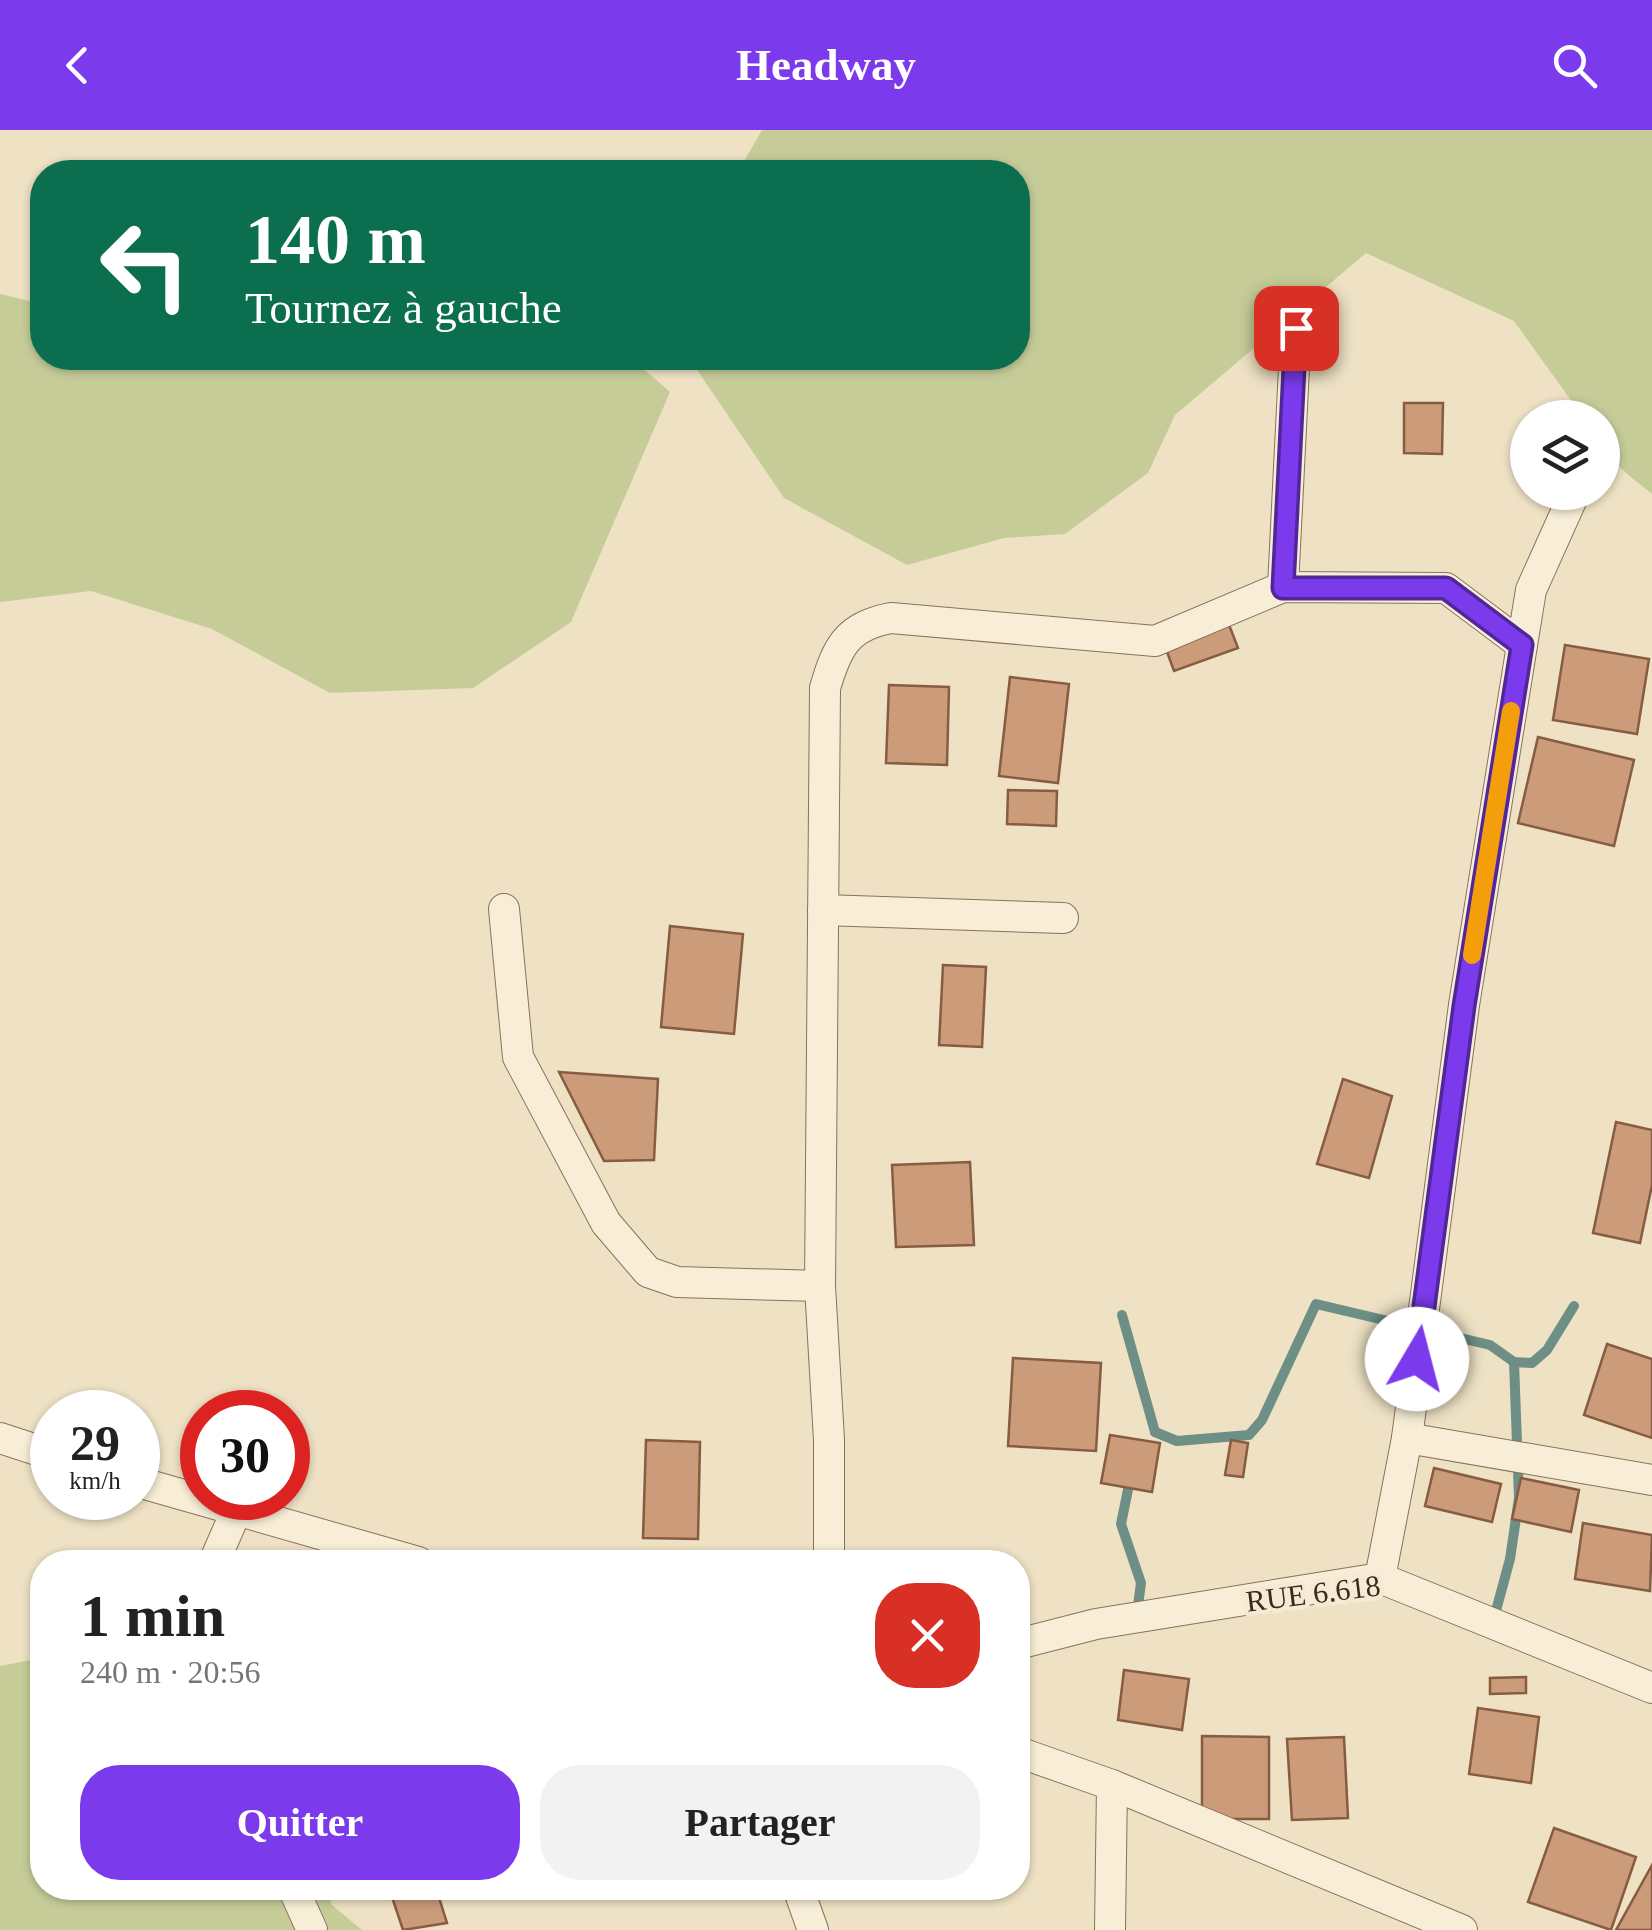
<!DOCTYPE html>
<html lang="fr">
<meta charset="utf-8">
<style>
body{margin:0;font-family:Georgia,serif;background:#f2f2f2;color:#222;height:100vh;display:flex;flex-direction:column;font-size:38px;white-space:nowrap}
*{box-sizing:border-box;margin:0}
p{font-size:32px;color:#767676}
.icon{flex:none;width:55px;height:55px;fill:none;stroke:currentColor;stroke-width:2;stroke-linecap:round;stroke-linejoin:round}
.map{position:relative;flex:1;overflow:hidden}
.sheet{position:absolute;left:30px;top:1420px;width:1000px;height:350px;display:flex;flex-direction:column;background:#fff;border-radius:40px;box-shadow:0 2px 8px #0004}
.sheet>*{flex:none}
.hud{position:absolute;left:30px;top:30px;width:1000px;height:210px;border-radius:40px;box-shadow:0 2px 8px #0004;background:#0b6e4f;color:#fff;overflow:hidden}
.tools{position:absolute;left:1510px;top:270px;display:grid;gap:20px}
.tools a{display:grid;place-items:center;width:110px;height:110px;border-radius:50%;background:#fff;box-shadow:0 2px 8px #0004;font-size:50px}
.speed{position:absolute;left:30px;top:1260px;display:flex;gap:20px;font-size:50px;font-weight:700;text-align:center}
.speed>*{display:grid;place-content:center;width:130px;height:130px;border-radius:50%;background:#fff;box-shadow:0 2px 8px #0004;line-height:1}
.speed small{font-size:25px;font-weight:400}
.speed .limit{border:15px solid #d22;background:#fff;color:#111}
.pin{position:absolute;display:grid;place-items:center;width:85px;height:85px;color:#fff;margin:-42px;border-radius:20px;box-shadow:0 5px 15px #0006}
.me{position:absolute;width:110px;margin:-55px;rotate:8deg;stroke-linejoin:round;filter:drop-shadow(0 0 8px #0008)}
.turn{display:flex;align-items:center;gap:35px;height:210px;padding:0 50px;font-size:45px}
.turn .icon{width:130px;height:130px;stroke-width:2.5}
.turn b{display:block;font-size:70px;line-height:85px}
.round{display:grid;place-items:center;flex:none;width:105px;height:105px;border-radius:40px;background:#f2f2f2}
.headline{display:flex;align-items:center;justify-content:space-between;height:170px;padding:0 50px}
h1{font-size:60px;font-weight:700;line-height:75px}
.action{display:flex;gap:20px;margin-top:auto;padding:20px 50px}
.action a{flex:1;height:115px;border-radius:40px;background:#7c3aed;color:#fff;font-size:40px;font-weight:700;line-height:115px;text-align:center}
.action a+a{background:#f2f2f2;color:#222}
header{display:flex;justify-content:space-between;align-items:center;height:130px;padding:0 50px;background:#7c3aed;color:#fff;font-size:45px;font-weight:700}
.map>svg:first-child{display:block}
.green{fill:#c6cc98}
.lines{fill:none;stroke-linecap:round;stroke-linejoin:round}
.stream{stroke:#6d8f86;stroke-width:10}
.building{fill:#cb9b7a;stroke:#875c41;stroke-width:2.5}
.street-casing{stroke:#88725b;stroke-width:32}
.street{stroke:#f8eed7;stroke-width:30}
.route-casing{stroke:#51269a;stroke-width:25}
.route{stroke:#7c3aed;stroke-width:18}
.slow{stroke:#f59e0b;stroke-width:18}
.labels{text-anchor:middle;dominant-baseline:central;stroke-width:9;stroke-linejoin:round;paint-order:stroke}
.street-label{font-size:30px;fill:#382b1e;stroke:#f5ebd4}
</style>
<header><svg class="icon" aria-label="back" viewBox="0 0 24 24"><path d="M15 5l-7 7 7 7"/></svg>Headway<svg class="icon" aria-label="search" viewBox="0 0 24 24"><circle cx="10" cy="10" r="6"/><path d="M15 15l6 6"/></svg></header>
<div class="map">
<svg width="1652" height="1800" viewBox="0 0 1652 1800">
<rect width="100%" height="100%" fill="#eee1c4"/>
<g class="green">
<path d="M762,0H1652V364C1621,338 1603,331 1602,288L1583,287L1514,191L1366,123L1175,285L1148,343L1065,404L1004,408L907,435L784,368L689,228H1018V42H738Z"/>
<polygon points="0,164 42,174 42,228 631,228 670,262 571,492 473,558 330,563 212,499 91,461 0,472"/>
<polygon points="42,1528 42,1758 326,1758 332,1775 362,1800 0,1800 0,1536"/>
</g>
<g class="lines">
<g class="stream">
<polyline points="1122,1185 1155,1302"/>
<polyline points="1155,1302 1177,1311 1249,1305 1262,1290 1316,1174 1490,1215 1514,1232 1532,1233 1547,1220 1574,1176"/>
<polyline points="1131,1345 1121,1394 1141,1453 1137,1483"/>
<polyline points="1494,1488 1510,1429 1519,1368 1514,1232"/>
</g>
</g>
<g class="building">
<polygon points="1404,273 1443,273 1442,324 1404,323"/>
<polygon points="1226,487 1238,518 1174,541 1163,511"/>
<polygon points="1565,515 1649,529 1637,604 1553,590"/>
<polygon points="1010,547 1069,554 1058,653 999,646"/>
<polygon points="889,555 949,557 947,635 886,633"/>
<polygon points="1538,607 1634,630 1614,716 1518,693"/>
<polygon points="1008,660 1057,661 1056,696 1007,694"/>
<polygon points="670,796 743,804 734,904 661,897"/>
<polygon points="943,835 986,837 982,917 939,915"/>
<polygon points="559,942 658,949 654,1030 604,1031"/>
<polygon points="1343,949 1392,966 1369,1048 1317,1034"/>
<polygon points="1616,992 1652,1000 1652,1055 1640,1113 1593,1103"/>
<polygon points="970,1032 974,1115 896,1117 892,1035"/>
<polygon points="1607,1214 1652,1229 1652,1308 1584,1285"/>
<polygon points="1013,1228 1101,1233 1096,1321 1008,1316"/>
<polygon points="1110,1305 1160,1313 1152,1362 1101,1353"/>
<polygon points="646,1310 700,1312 698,1409 643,1408"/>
<polygon points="1231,1310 1248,1313 1243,1347 1225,1345"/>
<polygon points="1434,1338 1501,1354 1492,1392 1425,1376"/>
<polygon points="1521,1348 1579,1360 1571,1402 1512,1389"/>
<polygon points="1583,1393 1652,1405 1650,1461 1575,1449"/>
<polygon points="1124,1540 1189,1549 1182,1600 1118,1590"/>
<polygon points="1526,1547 1526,1563 1490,1564 1490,1548"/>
<polygon points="1478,1578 1539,1587 1531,1653 1469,1644"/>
<polygon points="1202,1606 1269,1607 1269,1689 1202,1689"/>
<polygon points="1344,1607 1348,1688 1292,1690 1287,1609"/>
<polygon points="1554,1698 1636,1727 1611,1800 1528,1772"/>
<polygon points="1652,1735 1652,1800 1616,1800"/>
<polygon points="400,1758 436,1758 447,1793 403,1800 390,1761"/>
</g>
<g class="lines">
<g class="street-casing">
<g id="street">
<polyline points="1283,457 1296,198"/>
<polyline points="504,779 518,927 606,1093 648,1142 677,1152 820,1156"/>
<polyline points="823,780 1063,788"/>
<polyline points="0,1308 52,1325"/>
<polyline points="1407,1308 1652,1350"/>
<polyline points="138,1352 418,1432"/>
<polyline points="214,1432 235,1384"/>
<path d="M829,1432V1310L820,1156L825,558C837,517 847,496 891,488L1155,511L1283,457L1446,458L1522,515L1531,460L1575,362"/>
<polyline points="1380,1448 1407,1308 1464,875 1522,515"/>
<polyline points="1018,1514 1096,1494 1380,1448 1652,1558"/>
<polyline points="1018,1622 1112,1655 1462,1800"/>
<polyline points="293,1758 312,1800"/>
<polyline points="798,1758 813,1800"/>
<polyline points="1110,1800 1112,1655"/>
</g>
</g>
<use href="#street" class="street"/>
</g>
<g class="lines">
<g class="route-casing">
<polyline id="route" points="1296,198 1283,458 1446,458 1522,515 1464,876 1417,1229"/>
</g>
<use href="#route" class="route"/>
<polyline class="slow" points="1472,825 1511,581"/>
</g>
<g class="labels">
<g class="street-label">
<text transform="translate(1313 1463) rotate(-7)">RUE 6.618</text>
</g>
</g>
</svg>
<div class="tools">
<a><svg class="icon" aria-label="layers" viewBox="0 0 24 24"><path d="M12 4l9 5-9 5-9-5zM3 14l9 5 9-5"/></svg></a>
</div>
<div class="speed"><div>29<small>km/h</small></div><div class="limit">30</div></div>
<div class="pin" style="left:1296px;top:198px;background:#d93025"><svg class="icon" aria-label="arrive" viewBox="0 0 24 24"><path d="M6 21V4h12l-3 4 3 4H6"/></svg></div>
<svg class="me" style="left:1417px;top:1229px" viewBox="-20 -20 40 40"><circle r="19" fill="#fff"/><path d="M0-13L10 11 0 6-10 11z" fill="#7c3aed"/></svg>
<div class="hud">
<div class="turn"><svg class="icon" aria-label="left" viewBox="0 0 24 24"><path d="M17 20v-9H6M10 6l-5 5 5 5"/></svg><div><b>140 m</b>Tournez à gauche</div></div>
</div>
<section class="sheet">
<div class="headline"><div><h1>1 min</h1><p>240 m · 20:56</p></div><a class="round" style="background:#d93025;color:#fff"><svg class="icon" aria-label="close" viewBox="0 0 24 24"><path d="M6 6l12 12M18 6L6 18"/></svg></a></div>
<div class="action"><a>Quitter</a><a>Partager</a></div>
</section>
</div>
